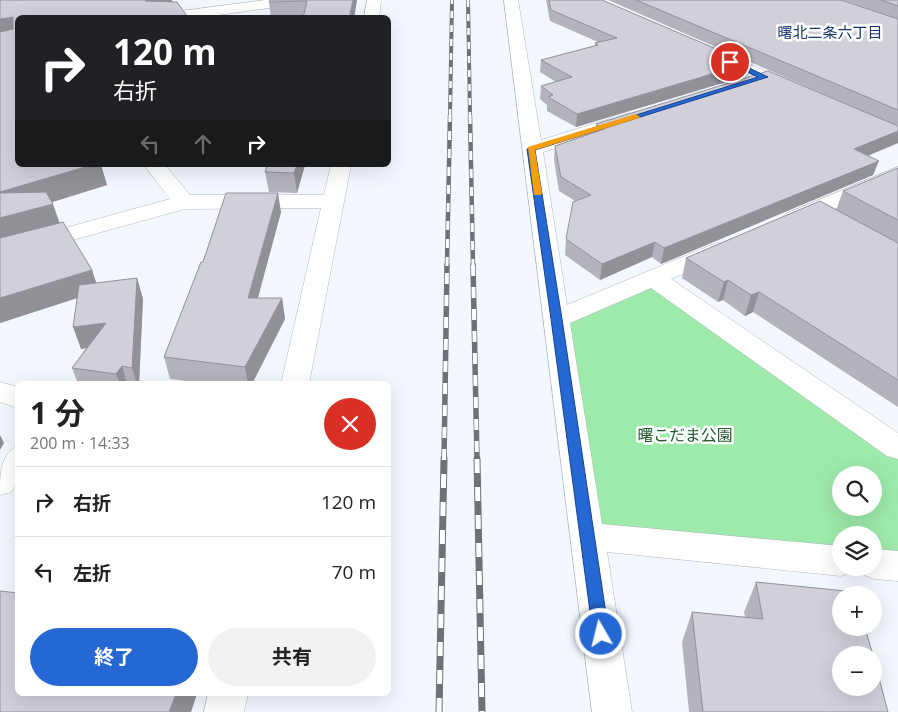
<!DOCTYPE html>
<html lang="ja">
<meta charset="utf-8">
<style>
body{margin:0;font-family:"Open Sans","Noto Sans JP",sans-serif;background:#f2f2f2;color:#222;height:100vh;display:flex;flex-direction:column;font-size:19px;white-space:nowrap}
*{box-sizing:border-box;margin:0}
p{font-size:16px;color:#767676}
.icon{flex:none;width:28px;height:28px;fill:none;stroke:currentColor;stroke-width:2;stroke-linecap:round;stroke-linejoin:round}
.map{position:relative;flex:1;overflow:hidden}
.panel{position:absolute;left:15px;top:381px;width:376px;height:315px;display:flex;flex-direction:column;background:#fff;border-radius:8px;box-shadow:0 5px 20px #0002}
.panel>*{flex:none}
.hud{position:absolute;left:15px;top:15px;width:376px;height:152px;border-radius:8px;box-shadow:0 5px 20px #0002;background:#202124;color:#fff;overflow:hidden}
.tools{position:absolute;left:832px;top:466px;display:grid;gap:10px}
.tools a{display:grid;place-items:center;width:50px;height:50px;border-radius:50%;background:#fff;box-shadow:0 5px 20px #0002;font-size:25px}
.pin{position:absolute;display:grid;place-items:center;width:42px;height:42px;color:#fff;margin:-21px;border:2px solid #fff;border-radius:50%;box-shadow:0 1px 5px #0007}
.me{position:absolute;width:55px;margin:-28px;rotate:352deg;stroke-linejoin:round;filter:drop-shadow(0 0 4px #0008)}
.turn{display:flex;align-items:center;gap:18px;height:105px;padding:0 15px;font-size:22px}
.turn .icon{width:65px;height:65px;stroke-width:2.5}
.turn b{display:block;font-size:35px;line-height:42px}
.lanes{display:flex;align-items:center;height:48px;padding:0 15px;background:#0003;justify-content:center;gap:25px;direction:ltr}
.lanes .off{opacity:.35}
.round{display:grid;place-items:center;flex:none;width:52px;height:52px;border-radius:26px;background:#f2f2f2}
.head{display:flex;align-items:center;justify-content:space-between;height:85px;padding:0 15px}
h1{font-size:30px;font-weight:700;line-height:38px}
.cta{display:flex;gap:10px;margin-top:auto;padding:10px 15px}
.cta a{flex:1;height:58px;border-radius:30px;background:#2567d3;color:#fff;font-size:20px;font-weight:700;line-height:58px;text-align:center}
.cta a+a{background:#f2f2f2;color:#222}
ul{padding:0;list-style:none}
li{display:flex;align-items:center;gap:15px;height:70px;padding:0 15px;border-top:1px solid #e0e0e0}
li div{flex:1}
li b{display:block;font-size:19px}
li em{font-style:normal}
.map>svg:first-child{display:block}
.green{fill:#9deaaa;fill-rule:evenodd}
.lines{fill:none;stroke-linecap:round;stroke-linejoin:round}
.minor-casing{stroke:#b0b6be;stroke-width:1}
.minor{fill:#fff;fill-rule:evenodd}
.rail-far3-casing{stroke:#6e7176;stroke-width:4}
.rail-far2-casing{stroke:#6e7176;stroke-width:4.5}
.rail-far1-casing{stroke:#6e7176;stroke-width:5.5}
.rail-casing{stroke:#6e7176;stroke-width:7}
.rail-far3{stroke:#fff;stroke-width:2.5;stroke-dasharray:7;stroke-linecap:butt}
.rail-far2{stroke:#fff;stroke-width:3;stroke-dasharray:9;stroke-linecap:butt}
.rail-far1{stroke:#fff;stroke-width:4;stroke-dasharray:11;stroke-linecap:butt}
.rail{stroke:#fff;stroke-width:5;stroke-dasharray:14;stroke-linecap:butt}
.wall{fill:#b4b2bb}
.shaded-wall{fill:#929198}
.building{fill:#d1cfd9;stroke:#929198}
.route{fill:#2567d3;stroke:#184389}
.slow{fill:#f59e0b}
.labels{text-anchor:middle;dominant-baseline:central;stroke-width:5;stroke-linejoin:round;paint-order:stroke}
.far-neighbourhood-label{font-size:15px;fill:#17366b;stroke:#fff}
.park-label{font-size:16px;fill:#215a2f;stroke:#fff}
</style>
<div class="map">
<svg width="898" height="712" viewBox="0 0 898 712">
<rect width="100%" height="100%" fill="#f3f8ff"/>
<path class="green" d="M653,278L898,448V566L874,564V535H841V561L587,536L557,319ZM841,475H874V508H841Z"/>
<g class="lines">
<g class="minor-casing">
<g id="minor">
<polygon points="265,0 349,0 347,3 342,4 283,6 197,18 151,18 158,14"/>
<polygon points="367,0 381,0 379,18 364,18"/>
<polygon points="504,0 518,0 541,140 629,113 636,115 638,119 636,123 543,152 567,305 711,245 719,243 727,245 731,250 727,255 671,279 898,433 898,459 887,456 651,288 570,323 602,524 841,546 841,568 855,568 853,571 841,576 607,552 632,712 592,712"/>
<polygon points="713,49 799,85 802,89 799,93 793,94 787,93 707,57 705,54 707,51"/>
<polygon points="144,165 165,165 190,195 324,195 331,165 351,165 309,384 281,384 321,208 185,209 0,260 0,246 170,199"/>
<polygon points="898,167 898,181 801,224 793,226 785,224 782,219 785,214"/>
<polygon points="0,382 18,387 18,408 0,402"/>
<path d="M18,446V483L11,492L0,495C0,474 0,454 18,446Z"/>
<polygon points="874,549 898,551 898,581 874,579 862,574 858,568 874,568"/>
<polygon points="208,694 248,694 244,712 204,712"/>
</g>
</g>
<use href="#minor" class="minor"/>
<g class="rail-far3-casing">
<g id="rail-far3">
<polyline points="468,0 470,116"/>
<polyline points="450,116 452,0"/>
</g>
</g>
<g class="rail-far2-casing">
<g id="rail-far2">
<polyline points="470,115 473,266"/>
<polyline points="447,266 450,115"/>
</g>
</g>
<g class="rail-far1-casing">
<g id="rail-far1">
<polyline points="473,265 477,460"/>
<polyline points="444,460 447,265"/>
</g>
</g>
<g class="rail-casing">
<g id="rail">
<polyline points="477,459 482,712"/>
<polyline points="439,712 444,459"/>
</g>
</g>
<use href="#rail-far3" class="rail-far3"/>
<use href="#rail-far2" class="rail-far2"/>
<use href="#rail-far1" class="rail-far1"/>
<use href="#rail" class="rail"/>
</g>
<g class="wall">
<polygon points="357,0 354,18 271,18 269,2"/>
<polygon points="546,0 602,0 749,63 746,76 576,127 547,111 547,105 540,99 541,86 556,82 540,72 541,60 595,46 595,43 598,42 550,21"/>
<polygon points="608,0 841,0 898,19 898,143 868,156 873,175 661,264 652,257 600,280 565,255 566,239 575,201 559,191 554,160 555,146 595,132 596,124 860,110"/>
<polygon points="843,0 898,0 898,19"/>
<polygon points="18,18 18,165 101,165 107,185 52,202 59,223 92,270 96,283 137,278 143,299 139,384 78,384 72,368 86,348 81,349 77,298 0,323"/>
<polygon points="267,165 305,165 297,193 269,192 265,172"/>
<polygon points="898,168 898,407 753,312 745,316 723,300 718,302 682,278 686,258 836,210 843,191"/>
<polygon points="281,212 258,298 282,298 285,319 252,384 212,384 170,379 164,357 203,262"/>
<polygon points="756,582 888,712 689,712 682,642 692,612 745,617 744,612"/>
</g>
<g class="shaded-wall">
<polygon points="146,0 172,0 174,10 150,16"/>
<polygon points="353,0 357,0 354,18 349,18"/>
<polygon points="13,17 18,30 0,40 0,19"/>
<polygon points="749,63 746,76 576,127 577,114"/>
<polygon points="898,131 898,143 849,163 854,149"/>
<polygon points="879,161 873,175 661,264 664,248"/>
<polygon points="92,165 101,165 107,185 11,215 53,204 61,227 0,244 0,192"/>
<polygon points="297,165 305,165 297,193 294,173"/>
<polygon points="278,193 281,212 252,319 248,298"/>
<polygon points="655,242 652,257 600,280 602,264"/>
<polygon points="92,270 99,291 0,323 0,298"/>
<polygon points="137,278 143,299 139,384 137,384 132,368"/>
<polygon points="728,280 723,300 718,302 724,282"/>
<polygon points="759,292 753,312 745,316 751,295"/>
<polygon points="282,298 285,319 252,384 248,384 245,367"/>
<polygon points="106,323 113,344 81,349 73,327"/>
<polygon points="122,366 127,384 120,384 116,374"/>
<polygon points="0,435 4,443 0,450"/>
<polygon points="176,694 197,694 191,712 169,712"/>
</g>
<g class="building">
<polygon points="0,0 146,0 145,1 177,2 187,16 178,18 18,18 18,165 92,165 0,192 0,32 13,29 13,17 0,19"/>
<polygon points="270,0 353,0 349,18 303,18 307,1 269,2"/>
<polygon points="549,0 602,0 749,63 577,114 548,97 553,95 541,86 572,77 541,60 598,45 595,43 617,38 551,10"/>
<polygon points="636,0 841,0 898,19 898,110"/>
<polygon points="881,0 898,0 898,6"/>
<polygon points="768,71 898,126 898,131 854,149 879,161 664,248 655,242 602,264 566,239 573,202 591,195 561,177 555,146 604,129 596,124"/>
<polygon points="267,165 297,165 294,173 265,172"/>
<polygon points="898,168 898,220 843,191"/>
<polygon points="46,192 53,204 0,218 0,193"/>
<polygon points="226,193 278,193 248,298 282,298 245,367 164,357 201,262 203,262"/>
<polygon points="820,201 898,243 898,380 759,292 751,295 728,280 724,282 686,258"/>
<polygon points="63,222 92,270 0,298 0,238"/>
<polygon points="137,278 132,368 122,366 116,374 72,368 106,323 73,327 79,285"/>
<polygon points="756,582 856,592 857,595 841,595 841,628 865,628 873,655 841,655 841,688 874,688 874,659 888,712 703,712 692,612 763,619"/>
<polygon points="0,591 18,593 18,694 176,694 169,712 0,712"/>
</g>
<polygon class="route" points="727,60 732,60 768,77 535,150 562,319 609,634 606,639 601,641 595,639 593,634 551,319 527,149 758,77 727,63"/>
<polygon class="slow" points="636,114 640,117 639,118 535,150 542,193 541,195 534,195 528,147"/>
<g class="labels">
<g class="far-neighbourhood-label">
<text x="830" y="32">曙北二条六丁目</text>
</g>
<g class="park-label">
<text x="685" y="435">曙こだま公園</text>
</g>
</g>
</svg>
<div class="tools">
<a><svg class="icon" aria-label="search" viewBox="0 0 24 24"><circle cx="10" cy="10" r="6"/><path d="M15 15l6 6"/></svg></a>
<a><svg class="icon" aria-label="layers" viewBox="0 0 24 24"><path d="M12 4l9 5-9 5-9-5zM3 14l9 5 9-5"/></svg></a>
<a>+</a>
<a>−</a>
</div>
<div class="pin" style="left:730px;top:62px;background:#d93025"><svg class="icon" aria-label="arrive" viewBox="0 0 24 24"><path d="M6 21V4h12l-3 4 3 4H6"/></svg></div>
<svg class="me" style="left:601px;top:634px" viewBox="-20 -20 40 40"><circle r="17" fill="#2567d3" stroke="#fff" stroke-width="3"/><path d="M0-11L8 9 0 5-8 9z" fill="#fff"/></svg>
<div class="hud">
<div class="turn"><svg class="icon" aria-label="right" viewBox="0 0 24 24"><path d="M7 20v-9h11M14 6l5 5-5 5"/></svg><div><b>120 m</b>右折</div></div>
<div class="lanes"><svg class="icon off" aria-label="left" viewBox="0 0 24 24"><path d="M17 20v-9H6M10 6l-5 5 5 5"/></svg><svg class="icon off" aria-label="ahead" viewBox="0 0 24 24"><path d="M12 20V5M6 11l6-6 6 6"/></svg><svg class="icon" aria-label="right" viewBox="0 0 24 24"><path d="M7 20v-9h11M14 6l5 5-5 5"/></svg></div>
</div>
<section class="panel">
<div class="head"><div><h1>1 分</h1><p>200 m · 14:33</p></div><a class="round" style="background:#d93025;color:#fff"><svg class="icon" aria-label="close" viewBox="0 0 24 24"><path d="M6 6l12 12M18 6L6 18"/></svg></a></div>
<ul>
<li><svg class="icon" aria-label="right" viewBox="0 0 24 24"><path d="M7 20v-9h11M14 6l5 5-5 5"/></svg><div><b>右折</b></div><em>120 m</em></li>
<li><svg class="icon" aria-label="left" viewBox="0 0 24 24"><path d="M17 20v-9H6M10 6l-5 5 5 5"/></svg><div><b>左折</b></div><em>70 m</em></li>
</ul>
<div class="cta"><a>終了</a><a>共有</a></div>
</section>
</div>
